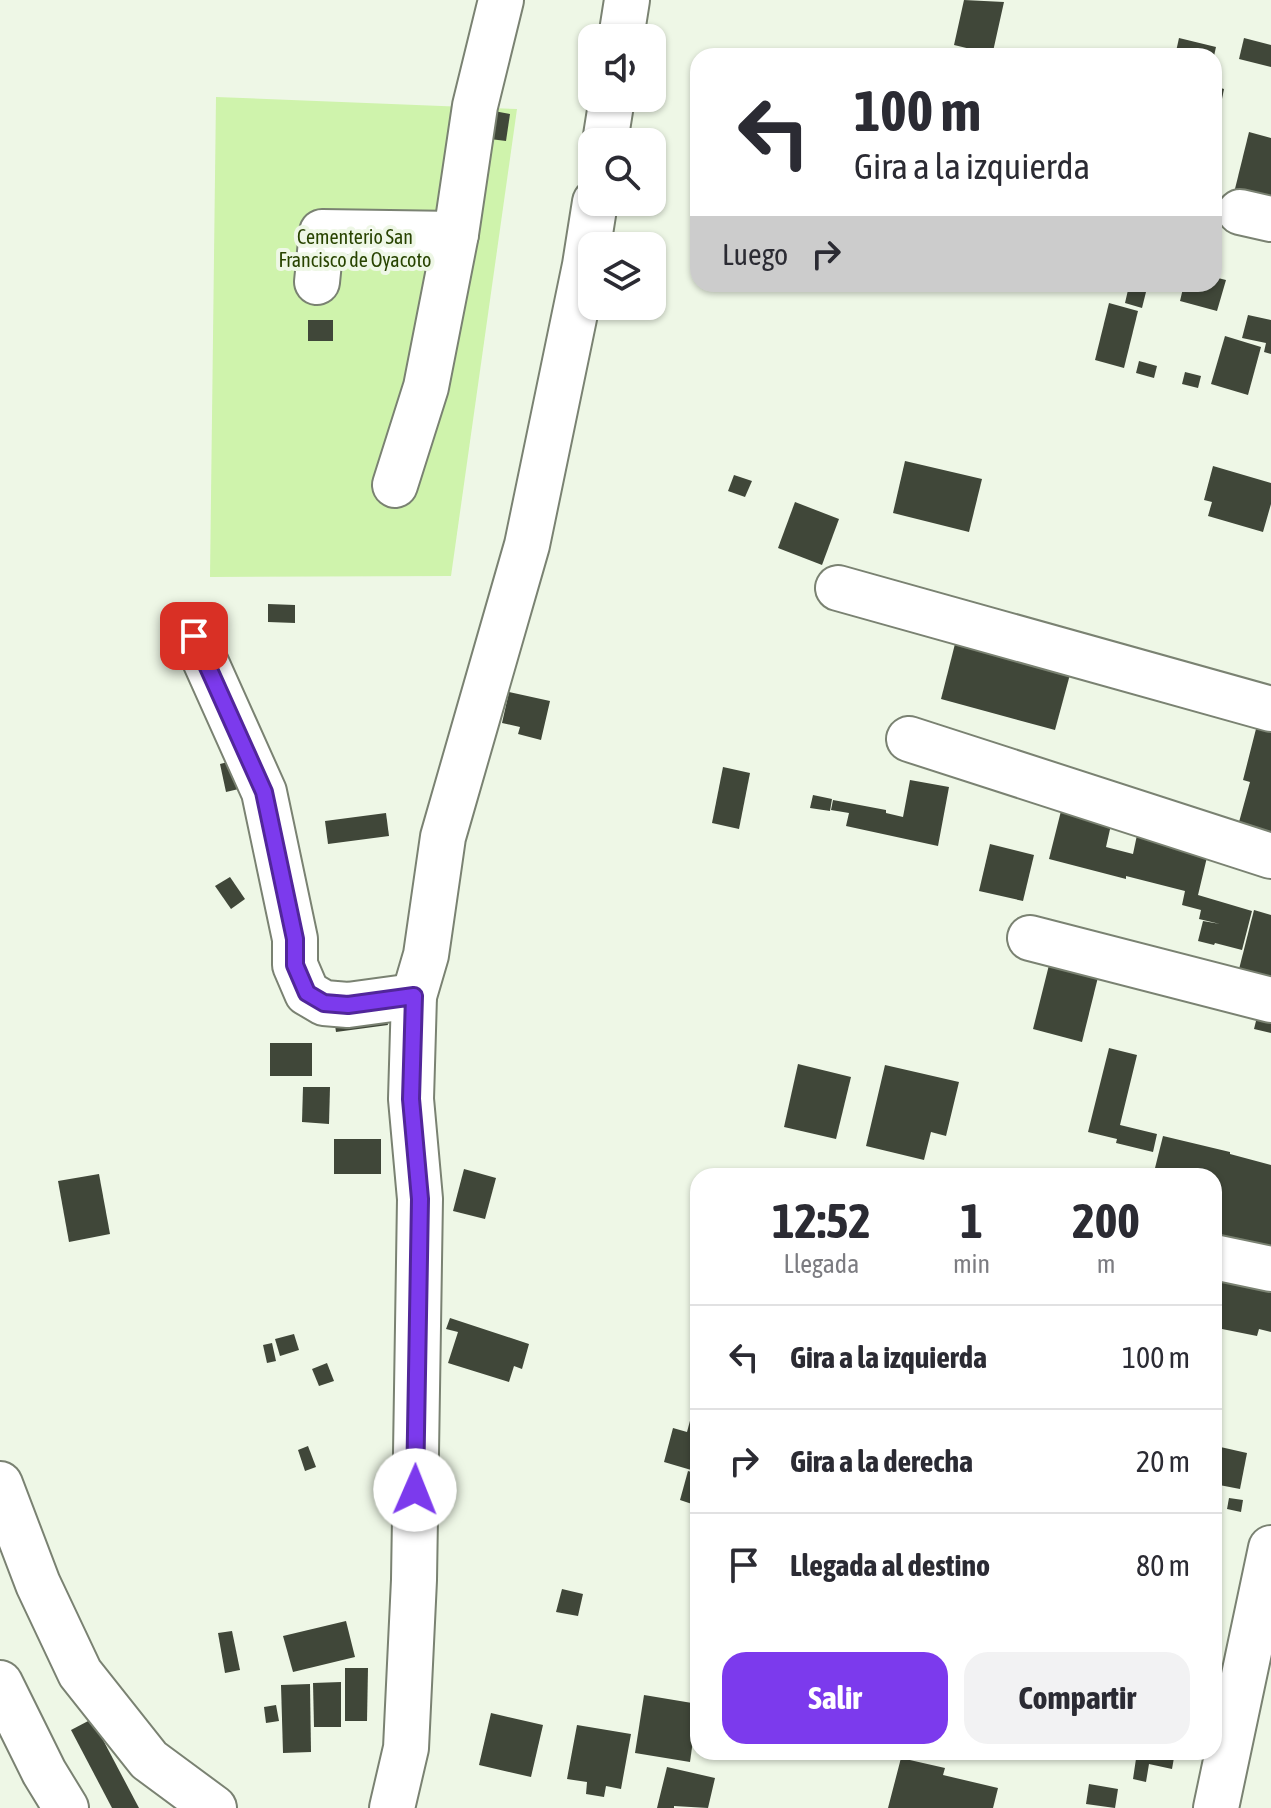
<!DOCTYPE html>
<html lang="es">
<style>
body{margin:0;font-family:"Asap Condensed",sans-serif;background:#f2f2f3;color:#2b2b33;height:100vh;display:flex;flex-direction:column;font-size:30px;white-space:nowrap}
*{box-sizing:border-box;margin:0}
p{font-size:26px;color:#7c7c81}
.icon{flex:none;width:44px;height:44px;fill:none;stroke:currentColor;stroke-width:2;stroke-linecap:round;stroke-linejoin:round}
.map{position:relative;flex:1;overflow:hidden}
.sheet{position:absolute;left:690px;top:1168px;width:532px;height:592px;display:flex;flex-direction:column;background:#fff;border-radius:24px;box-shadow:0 2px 6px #0004}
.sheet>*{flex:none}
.banner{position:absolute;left:690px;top:48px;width:532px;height:244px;border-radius:24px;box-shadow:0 2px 6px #0004;background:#fff;color:#2b2b33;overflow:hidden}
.tools{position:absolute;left:578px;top:24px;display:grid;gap:16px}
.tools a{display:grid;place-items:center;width:88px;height:88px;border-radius:16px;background:#fff;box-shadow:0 2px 6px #0004;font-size:40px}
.pin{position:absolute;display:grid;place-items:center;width:68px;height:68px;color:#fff;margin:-34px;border-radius:16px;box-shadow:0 4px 12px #0006}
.me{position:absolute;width:88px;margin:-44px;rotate:1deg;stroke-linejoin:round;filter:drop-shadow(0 0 6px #0008)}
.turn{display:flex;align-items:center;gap:28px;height:168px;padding:0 32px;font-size:36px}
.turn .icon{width:104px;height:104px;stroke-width:2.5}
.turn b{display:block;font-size:56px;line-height:68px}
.then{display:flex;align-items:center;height:76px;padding:0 32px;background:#0003;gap:16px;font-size:30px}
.eta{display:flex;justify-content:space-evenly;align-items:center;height:136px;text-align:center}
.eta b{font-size:48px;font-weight:700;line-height:56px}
.button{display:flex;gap:16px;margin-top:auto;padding:16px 32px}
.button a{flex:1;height:92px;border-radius:24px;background:#7c3aed;color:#fff;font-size:32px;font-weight:700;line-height:92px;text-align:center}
.button a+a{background:#f2f2f3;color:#2b2b33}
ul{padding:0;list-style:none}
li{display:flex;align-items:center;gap:24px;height:104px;padding:0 32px;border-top:2px solid #e1e1e2}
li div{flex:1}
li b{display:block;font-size:30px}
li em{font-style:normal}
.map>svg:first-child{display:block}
.green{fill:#cff3ac}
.building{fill:#404739}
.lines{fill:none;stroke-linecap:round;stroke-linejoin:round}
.minor-casing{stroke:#7a8272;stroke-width:48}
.minor{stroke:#fff;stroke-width:44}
.route-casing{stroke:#51269a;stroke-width:20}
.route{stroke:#7c3aed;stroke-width:14}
.labels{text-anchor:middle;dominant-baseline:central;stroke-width:8;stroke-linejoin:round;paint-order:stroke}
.park-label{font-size:20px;fill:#284300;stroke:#eef7e6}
</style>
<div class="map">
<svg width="1271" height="1808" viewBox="0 0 1271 1808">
<rect width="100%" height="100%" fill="#eef7e6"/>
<polygon class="green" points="216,97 517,109 451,576 210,577"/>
<g class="building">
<polygon points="964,0 1004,2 992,56 978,56 979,51 954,45"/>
<polygon points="1179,38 1216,47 1214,56 1175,56"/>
<polygon points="1244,38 1271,45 1271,67 1239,59"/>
<polygon points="1214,86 1224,89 1219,114 1214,113"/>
<polygon points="494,111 510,114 506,141 490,139"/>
<polygon points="1249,132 1271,138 1271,211 1232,201"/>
<polygon points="1214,277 1226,280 1217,311 1180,301 1184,284 1214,284"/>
<polygon points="1107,284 1148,284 1142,308 1125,303 1128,290"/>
<polygon points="1109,303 1138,311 1124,368 1095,360"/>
<polygon points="1248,315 1271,320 1271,354 1264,352 1266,343 1242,338"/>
<rect x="308" y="320" width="25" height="21"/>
<polygon points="1225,336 1261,347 1248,395 1211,384"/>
<polygon points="1139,361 1157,366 1154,378 1136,373"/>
<polygon points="1185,372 1201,376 1198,388 1182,384"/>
<polygon points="905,461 982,479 969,532 893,513"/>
<polygon points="1213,466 1271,483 1271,504 1263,532 1208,516 1212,502 1204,500"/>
<polygon points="734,475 752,481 745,497 728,491"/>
<polygon points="795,502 839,519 822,565 778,548"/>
<polygon points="268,604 295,605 295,623 268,622"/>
<polygon points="957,636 1072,667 1055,730 941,699"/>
<polygon points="509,692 550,701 541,740 518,734 520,727 502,723"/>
<polygon points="1257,725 1271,729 1271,843 1236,833 1250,782 1243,780"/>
<polygon points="247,757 243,788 226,792 220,764"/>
<polygon points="723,767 750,773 739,829 712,823"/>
<polygon points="910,780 949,787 938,846 846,826 849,813 831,810 833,800 886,810 886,813 903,817"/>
<polygon points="813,795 832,799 830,811 810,808"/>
<polygon points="1063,803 1113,816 1106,847 1133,854 1137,835 1208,853 1198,895 1252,911 1242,950 1215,943 1214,945 1198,941 1203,921 1220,924 1199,919 1201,910 1182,905 1185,891 1126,876 1126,879 1049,859"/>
<polygon points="386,813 389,836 328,844 325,821"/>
<polygon points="990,844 1034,855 1023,901 979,891"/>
<polygon points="230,877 245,899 231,909 215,886"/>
<polygon points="1254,910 1271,915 1271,990 1236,981"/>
<polygon points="1052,953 1101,965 1082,1042 1033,1029"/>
<polygon points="1260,1005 1271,1008 1271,1033 1254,1029"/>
<polygon points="385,1011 388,1025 336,1032 334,1018"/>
<rect x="270" y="1043" width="42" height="33"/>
<polygon points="1109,1048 1137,1055 1120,1125 1157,1134 1153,1152 1116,1143 1117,1139 1088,1132"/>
<polygon points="798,1064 851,1077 836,1139 784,1127"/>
<polygon points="885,1065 959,1082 946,1136 931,1132 924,1160 866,1146"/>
<polygon points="303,1087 330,1087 329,1124 302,1122"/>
<polygon points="1163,1136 1230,1152 1230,1154 1271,1165 1271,1261 1214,1245 1214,1176 1153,1176"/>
<rect x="334" y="1139" width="47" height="35"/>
<polygon points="464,1169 496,1178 485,1219 453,1211"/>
<polygon points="99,1174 110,1234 69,1242 58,1181"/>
<polygon points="1214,1278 1271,1281 1271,1332 1259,1329 1257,1336 1222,1329 1221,1334 1214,1333"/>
<polygon points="450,1318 529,1344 522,1369 514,1366 509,1382 448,1363 458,1332 446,1329"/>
<polygon points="294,1334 299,1350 280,1356 275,1339"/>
<polygon points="272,1343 276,1361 267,1363 263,1345"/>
<polygon points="327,1363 334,1381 319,1386 312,1369"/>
<polygon points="691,1417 698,1419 698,1472 664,1462 673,1428 687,1432"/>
<polygon points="308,1446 316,1467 305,1471 298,1450"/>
<polygon points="1216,1446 1247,1453 1240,1489 1214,1484 1214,1455"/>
<polygon points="688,1471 698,1474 698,1506 680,1500"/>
<polygon points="1229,1498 1243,1500 1241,1512 1227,1509"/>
<polygon points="562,1589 583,1594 578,1616 556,1612"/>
<polygon points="346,1621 355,1657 293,1672 283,1636"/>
<polygon points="232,1631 240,1670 225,1673 218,1633"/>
<polygon points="345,1668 368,1668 367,1721 345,1721"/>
<polygon points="341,1682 341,1727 314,1727 313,1683"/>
<polygon points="310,1684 311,1752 283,1753 281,1685"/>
<polygon points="644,1695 698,1704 690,1762 635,1753"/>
<polygon points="276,1705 279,1721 266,1723 264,1707"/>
<polygon points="491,1713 543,1725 531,1777 479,1765"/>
<polygon points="92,1719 139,1808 112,1808 71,1730"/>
<polygon points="577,1725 631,1734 621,1789 606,1786 604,1797 586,1794 587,1782 567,1779"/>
<polygon points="1137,1752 1175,1752 1172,1769 1149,1764 1146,1782 1133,1779"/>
<polygon points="901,1758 945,1768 943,1775 998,1788 993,1808 888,1808"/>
<polygon points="667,1767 715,1778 708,1808 674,1806 674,1808 657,1808"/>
<polygon points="1089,1784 1118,1789 1115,1808 1086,1804"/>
</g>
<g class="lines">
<g class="minor-casing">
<g id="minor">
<polyline points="621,38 627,0"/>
<polyline points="605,142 612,98"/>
<polyline points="1240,212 1271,219"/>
<polyline points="317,282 322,232 456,234"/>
<polyline points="395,485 426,387 456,234 475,106 501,0"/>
<polyline points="838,588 1271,709"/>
<polyline points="194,636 264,792 295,939 295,965 307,993 324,1003 348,1005 414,996"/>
<polyline points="909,739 1271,856"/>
<polyline points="1030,938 1271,1000"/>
<polyline points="1214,1257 1271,1269"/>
<polyline points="0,1484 38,1584 80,1673 149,1760 214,1808"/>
<polyline points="0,1683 44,1772 66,1808"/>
<polyline points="392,1808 406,1748 414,1580 420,1199 411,1099 414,996 426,955 443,837 527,545 585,265 595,202"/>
<polyline points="1216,1808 1271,1548"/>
</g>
</g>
<use href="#minor" class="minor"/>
</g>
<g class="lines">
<g class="route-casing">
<polyline id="route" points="194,636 264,792 295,939 295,965 307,993 324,1003 348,1005 414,996 411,1099 420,1199 415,1490"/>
</g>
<use href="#route" class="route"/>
</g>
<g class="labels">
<g class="park-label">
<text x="355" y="236">Cementerio San<tspan x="355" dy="23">Francisco de Oyacoto</tspan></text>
</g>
</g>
</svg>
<div class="tools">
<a><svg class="icon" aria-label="sound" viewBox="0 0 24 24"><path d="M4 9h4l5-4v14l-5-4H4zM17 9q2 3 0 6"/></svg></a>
<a><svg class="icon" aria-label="search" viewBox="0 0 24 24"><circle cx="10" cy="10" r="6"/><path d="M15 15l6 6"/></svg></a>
<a><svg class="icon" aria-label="layers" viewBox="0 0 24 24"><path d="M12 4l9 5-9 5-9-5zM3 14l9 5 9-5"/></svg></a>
</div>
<div class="pin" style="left:194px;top:636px;background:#d93025"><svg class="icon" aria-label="arrive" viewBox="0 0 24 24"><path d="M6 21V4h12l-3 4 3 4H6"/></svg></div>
<svg class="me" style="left:415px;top:1490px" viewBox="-20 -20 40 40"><circle r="19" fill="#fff"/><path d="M0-13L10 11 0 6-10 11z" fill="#7c3aed"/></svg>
<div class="banner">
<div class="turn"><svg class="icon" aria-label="left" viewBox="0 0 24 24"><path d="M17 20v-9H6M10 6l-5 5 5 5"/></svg><div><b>100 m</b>Gira a la izquierda</div></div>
<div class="then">Luego<svg class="icon" aria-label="right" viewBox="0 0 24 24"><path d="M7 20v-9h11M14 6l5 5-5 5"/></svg></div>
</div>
<section class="sheet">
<div class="eta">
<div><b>12:52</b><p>Llegada</p></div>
<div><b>1</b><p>min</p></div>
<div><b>200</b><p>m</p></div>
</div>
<ul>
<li><svg class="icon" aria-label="left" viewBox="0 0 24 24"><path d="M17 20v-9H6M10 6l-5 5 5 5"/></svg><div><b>Gira a la izquierda</b></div><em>100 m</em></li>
<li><svg class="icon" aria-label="right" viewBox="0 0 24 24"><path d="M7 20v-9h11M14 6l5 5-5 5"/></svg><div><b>Gira a la derecha</b></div><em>20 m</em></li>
<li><svg class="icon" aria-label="arrive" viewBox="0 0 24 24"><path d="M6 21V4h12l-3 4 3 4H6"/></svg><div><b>Llegada al destino</b></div><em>80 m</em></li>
</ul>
<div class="button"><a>Salir</a><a>Compartir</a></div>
</section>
</div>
